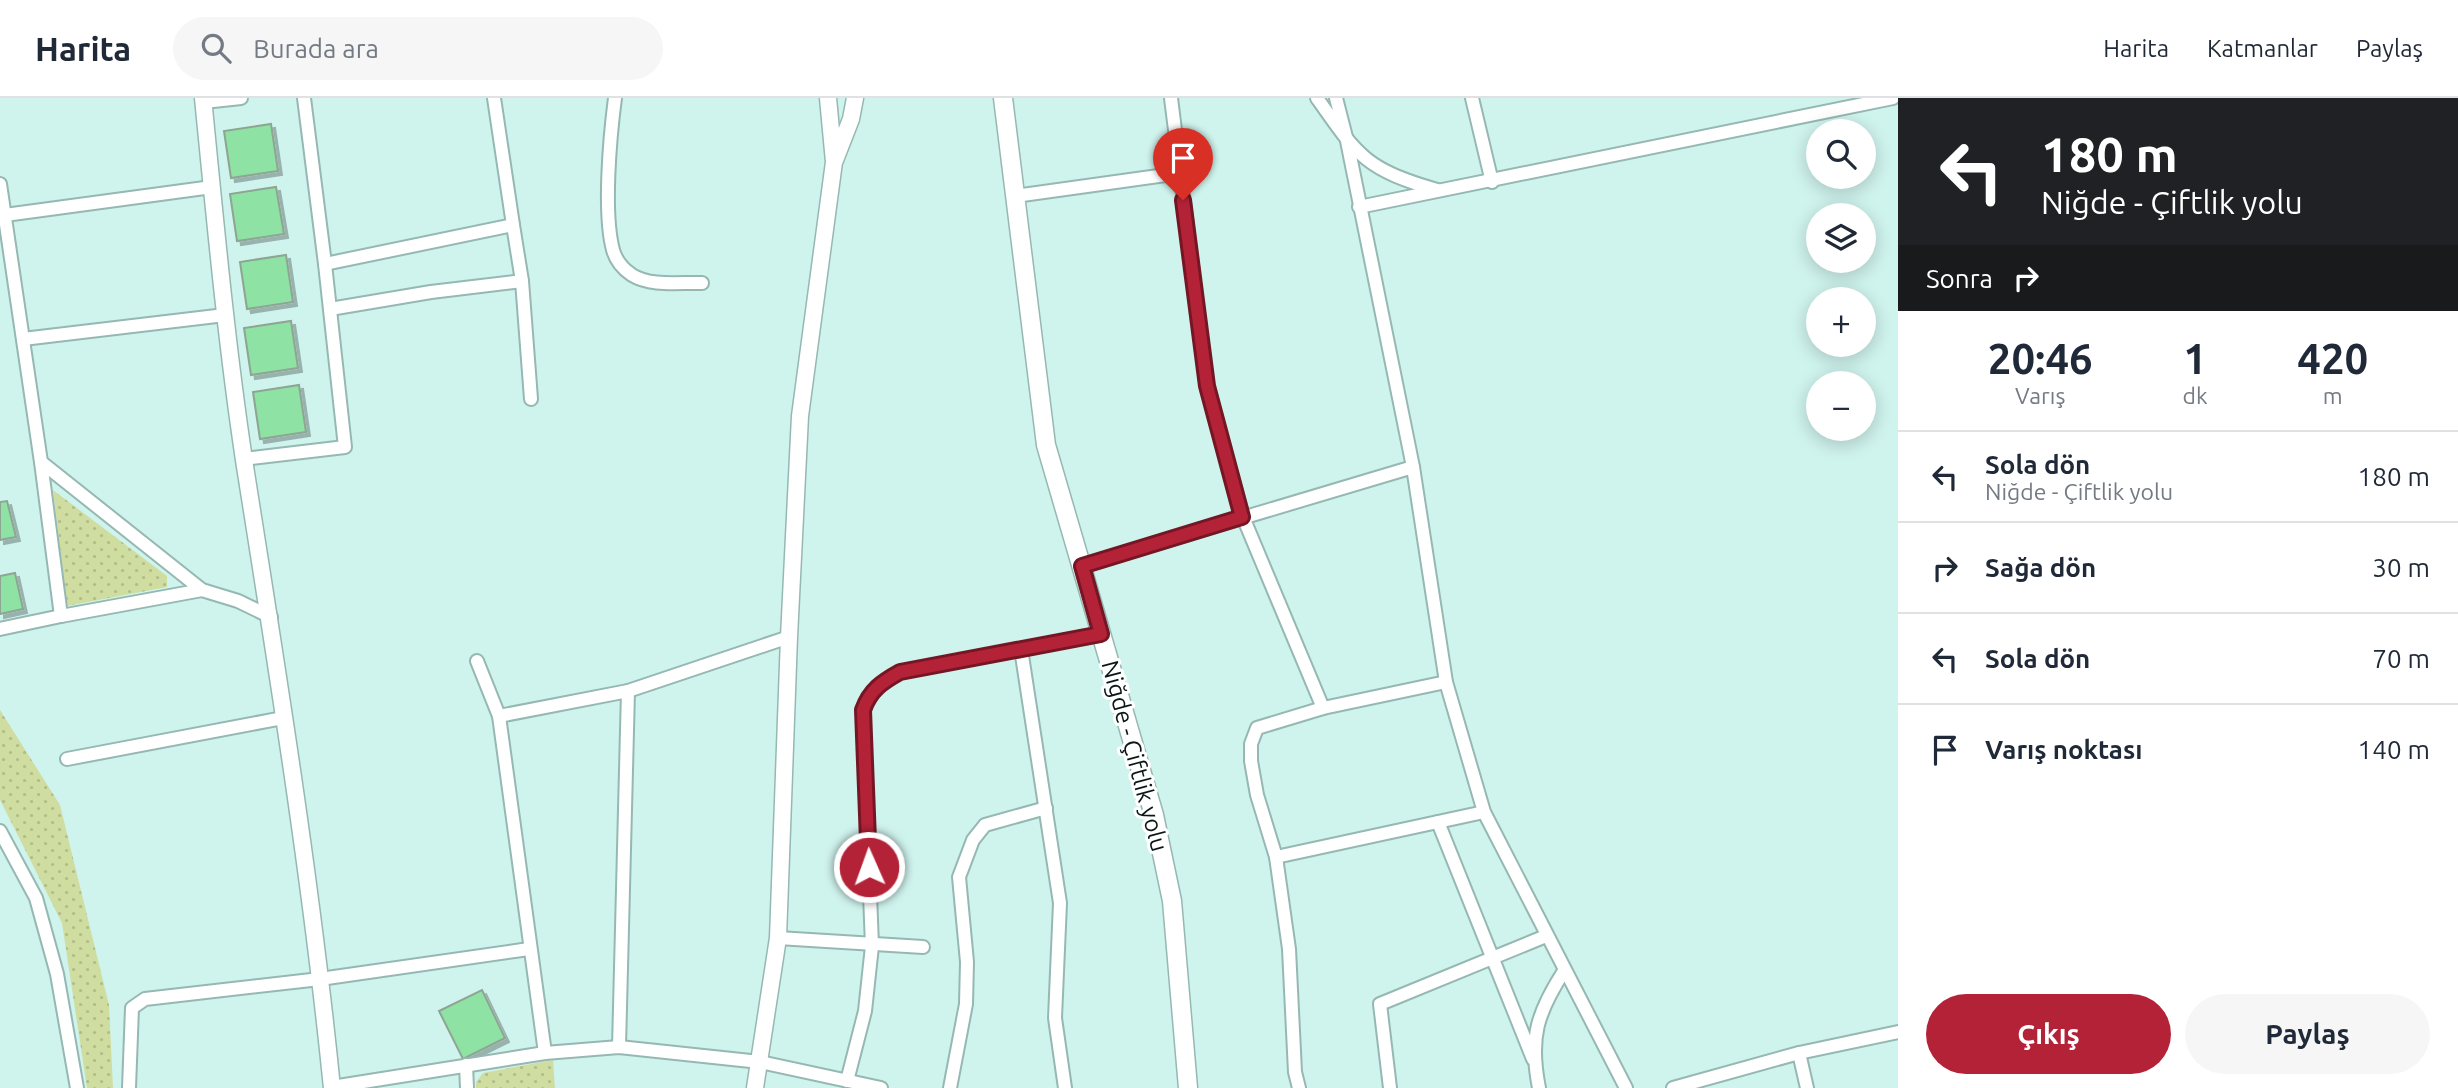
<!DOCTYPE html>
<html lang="tr">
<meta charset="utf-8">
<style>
body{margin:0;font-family:Ubuntu,sans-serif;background:#f6f6f7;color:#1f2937;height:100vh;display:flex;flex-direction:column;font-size:26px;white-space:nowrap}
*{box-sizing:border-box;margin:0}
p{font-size:23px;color:#747a83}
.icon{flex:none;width:38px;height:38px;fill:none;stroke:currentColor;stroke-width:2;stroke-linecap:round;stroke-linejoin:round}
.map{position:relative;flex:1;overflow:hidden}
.drawer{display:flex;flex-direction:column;background:#fff;width:560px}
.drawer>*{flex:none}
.banner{background:#202124;color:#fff;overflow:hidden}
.tools{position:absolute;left:1806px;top:21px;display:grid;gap:14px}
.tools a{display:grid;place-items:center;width:70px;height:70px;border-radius:50%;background:#fff;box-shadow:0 4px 18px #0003;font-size:35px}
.pin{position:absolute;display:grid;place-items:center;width:60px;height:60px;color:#fff;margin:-72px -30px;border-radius:50% 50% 50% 0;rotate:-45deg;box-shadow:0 0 7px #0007}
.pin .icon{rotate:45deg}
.me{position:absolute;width:77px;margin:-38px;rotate:358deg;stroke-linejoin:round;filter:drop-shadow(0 0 5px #0008)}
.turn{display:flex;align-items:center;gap:24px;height:147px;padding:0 28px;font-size:32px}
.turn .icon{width:91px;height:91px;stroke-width:2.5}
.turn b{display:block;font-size:49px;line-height:60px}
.then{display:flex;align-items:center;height:66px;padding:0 28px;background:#0003;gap:14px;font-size:26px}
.eta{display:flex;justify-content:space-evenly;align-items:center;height:119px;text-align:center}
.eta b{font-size:42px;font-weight:600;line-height:49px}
.action{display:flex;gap:14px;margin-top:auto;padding:14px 28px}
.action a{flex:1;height:80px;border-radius:42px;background:#b42238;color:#fff;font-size:28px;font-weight:600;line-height:80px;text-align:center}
.action a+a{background:#f6f6f7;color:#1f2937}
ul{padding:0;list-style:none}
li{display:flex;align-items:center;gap:21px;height:91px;padding:0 28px;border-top:2px solid #e0e1e3}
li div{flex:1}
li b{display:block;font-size:26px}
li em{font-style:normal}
header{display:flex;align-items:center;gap:42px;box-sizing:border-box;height:98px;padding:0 35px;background:#fff;border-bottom:2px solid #e0e1e3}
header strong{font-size:33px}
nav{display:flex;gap:38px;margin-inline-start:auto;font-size:24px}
.search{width:490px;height:63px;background:#f6f6f7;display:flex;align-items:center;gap:18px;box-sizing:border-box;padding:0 24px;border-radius:38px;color:#747a83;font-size:26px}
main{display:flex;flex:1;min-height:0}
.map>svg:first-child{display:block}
.grass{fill:url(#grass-dots)}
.building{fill:#8ee2a4;stroke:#8ea593;stroke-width:2;filter:url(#shadow)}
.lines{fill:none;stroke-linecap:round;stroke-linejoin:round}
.minor-casing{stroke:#96b8b2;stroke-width:16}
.tertiary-casing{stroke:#96b8b2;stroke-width:19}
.secondary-casing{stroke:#96b8b2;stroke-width:21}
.minor{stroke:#fff;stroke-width:12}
.tertiary{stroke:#fff;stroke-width:16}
.secondary{stroke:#fff;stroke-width:18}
.route-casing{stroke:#751624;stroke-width:18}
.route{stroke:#b42238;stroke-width:12}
.labels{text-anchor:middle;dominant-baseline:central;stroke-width:6;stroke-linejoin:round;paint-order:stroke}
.street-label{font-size:24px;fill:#0a1715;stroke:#fff}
</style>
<header>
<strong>Harita</strong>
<div class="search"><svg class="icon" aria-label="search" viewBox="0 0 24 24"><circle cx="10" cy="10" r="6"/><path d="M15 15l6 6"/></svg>Burada ara</div>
<nav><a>Harita</a><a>Katmanlar</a><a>Paylaş</a></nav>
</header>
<main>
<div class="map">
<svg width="1898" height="990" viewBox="0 0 1898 990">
<defs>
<pattern id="grass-dots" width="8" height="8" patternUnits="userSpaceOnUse" patternTransform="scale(1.75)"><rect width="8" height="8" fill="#d0dda0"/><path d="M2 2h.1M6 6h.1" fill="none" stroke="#b1bd89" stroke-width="1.8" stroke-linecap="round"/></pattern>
<filter id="shadow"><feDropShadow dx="4" dy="4" stdDeviation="0" flood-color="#0004"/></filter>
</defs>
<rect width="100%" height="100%" fill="#cff3ed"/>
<g class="grass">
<polygon points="53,392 167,478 167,489 67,508"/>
<polygon points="0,612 60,707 109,907 113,990 87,990 62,825 0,702"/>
<polygon points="553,962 555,990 476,990 476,984 483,975"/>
</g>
<g class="building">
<polygon points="271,26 278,73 231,80 224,33"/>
<polygon points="276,89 284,136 237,143 230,96"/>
<polygon points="286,157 293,204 247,211 240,164"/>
<polygon points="291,223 298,270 251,277 244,230"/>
<polygon points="299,287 306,334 260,341 253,294"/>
<polygon points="7,403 16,439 0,442 0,404"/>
<polygon points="15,475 23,511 0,516 0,478"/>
<polygon points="482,892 505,940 463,961 439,913"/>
</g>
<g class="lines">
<g class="minor-casing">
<g id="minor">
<polyline points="304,0 325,166 513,127 494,0"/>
<path d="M615,0C610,38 603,115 613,152C616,163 623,171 632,177C651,189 681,184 702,185"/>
<polyline points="1171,0 1207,288 1243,419 1323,610"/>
<path d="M1317,0C1359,60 1366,71 1437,92"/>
<polyline points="1336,0 1347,43 1413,369 1446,584 1484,714 1626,990"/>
<polyline points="1472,0 1492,84"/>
<polyline points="204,4 241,0"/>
<polyline points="0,86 41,364 202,492 238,503 271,519"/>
<polyline points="1015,98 1180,75"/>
<polyline points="1359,109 1893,0"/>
<polyline points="5,117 212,89"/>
<polyline points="513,127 522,183 531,301"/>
<polyline points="330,211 431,194 522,183"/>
<polyline points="23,241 225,217"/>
<polyline points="244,361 345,349 325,166"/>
<polyline points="41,364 61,518 202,492"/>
<polyline points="1081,468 1413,369"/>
<polyline points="0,531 61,518"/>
<polyline points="1021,551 1060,805 1055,920 1065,990"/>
<polyline points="477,563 499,618 628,593 789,539"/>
<polyline points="67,661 283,620"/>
<polyline points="1438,724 1533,961"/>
<polyline points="0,733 36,800 57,876 77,990"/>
<polyline points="1276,759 1484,714"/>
<polyline points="778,840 923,849"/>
<polyline points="619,949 628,593"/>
<polyline points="545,955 619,949 760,964 881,990"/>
<polyline points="1799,955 1807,990"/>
<polyline points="466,967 467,990"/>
<path d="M847,983L865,913L872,848L863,612C870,592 882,584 900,574L1101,536"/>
<polyline points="332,989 545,955 499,618"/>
<polyline points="129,990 132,910 145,901 320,881 529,851"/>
<polyline points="950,990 966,906 967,864 959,779 973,742 985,727 1046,710"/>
<polyline points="1299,990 1295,974 1289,851 1276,759 1257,697 1251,663 1251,646 1257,630 1323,610 1446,584"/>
<polyline points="1390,990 1380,906 1546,838"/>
<path d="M1539,990C1529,940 1537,915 1564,873"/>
<polyline points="1673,990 1799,955 1898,934"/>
</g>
</g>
<g class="tertiary-casing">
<g id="tertiary">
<path d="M203,0C215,121 226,242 244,362C277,571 311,780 332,990"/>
<polyline points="835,62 851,21 855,0"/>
<polyline points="755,990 778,840 789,539 800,318 834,64 828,0"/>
</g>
</g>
<g class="secondary-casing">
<polyline id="secondary" points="1003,0 1046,347 1154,717 1172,803 1188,990"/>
</g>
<use href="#minor" class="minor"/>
<use href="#tertiary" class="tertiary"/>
<use href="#secondary" class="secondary"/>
</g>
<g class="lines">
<g class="route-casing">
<path id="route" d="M869,769L863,612C870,592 882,584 900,574L1101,536L1082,468L1242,419L1207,288L1183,102"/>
</g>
<use href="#route" class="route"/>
</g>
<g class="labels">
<g class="street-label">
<text transform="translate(1135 658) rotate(75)">Niğde - Çiftlik yolu</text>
</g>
</g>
</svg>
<div class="tools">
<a><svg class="icon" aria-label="search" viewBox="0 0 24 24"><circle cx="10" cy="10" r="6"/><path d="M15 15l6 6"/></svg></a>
<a><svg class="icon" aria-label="layers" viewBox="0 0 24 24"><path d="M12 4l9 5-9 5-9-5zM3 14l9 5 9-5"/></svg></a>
<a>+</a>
<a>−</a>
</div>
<div class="pin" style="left:1183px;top:102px;background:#d93025"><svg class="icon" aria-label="arrive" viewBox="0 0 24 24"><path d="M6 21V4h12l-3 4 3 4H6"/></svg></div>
<svg class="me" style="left:869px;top:769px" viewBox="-20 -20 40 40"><circle r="17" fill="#b42238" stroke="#fff" stroke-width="3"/><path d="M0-11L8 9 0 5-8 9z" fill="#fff"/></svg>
</div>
<section class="drawer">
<div class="banner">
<div class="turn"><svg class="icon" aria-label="left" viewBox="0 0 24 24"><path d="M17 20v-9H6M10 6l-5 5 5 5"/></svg><div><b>180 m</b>Niğde - Çiftlik yolu</div></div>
<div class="then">Sonra<svg class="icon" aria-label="right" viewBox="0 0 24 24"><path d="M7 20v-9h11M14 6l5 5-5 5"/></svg></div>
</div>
<div class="eta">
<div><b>20:46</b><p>Varış</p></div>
<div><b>1</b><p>dk</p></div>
<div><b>420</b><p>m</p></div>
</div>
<ul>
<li><svg class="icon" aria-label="left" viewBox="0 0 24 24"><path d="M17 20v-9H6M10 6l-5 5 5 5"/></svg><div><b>Sola dön</b><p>Niğde - Çiftlik yolu</p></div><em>180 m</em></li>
<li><svg class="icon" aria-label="right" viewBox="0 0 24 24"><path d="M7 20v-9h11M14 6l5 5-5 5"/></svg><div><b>Sağa dön</b></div><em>30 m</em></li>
<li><svg class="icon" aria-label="left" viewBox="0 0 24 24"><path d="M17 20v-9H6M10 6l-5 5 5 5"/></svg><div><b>Sola dön</b></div><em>70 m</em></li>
<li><svg class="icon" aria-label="arrive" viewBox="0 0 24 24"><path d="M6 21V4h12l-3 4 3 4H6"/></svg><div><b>Varış noktası</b></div><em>140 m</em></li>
</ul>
<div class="action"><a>Çıkış</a><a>Paylaş</a></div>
</section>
</main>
